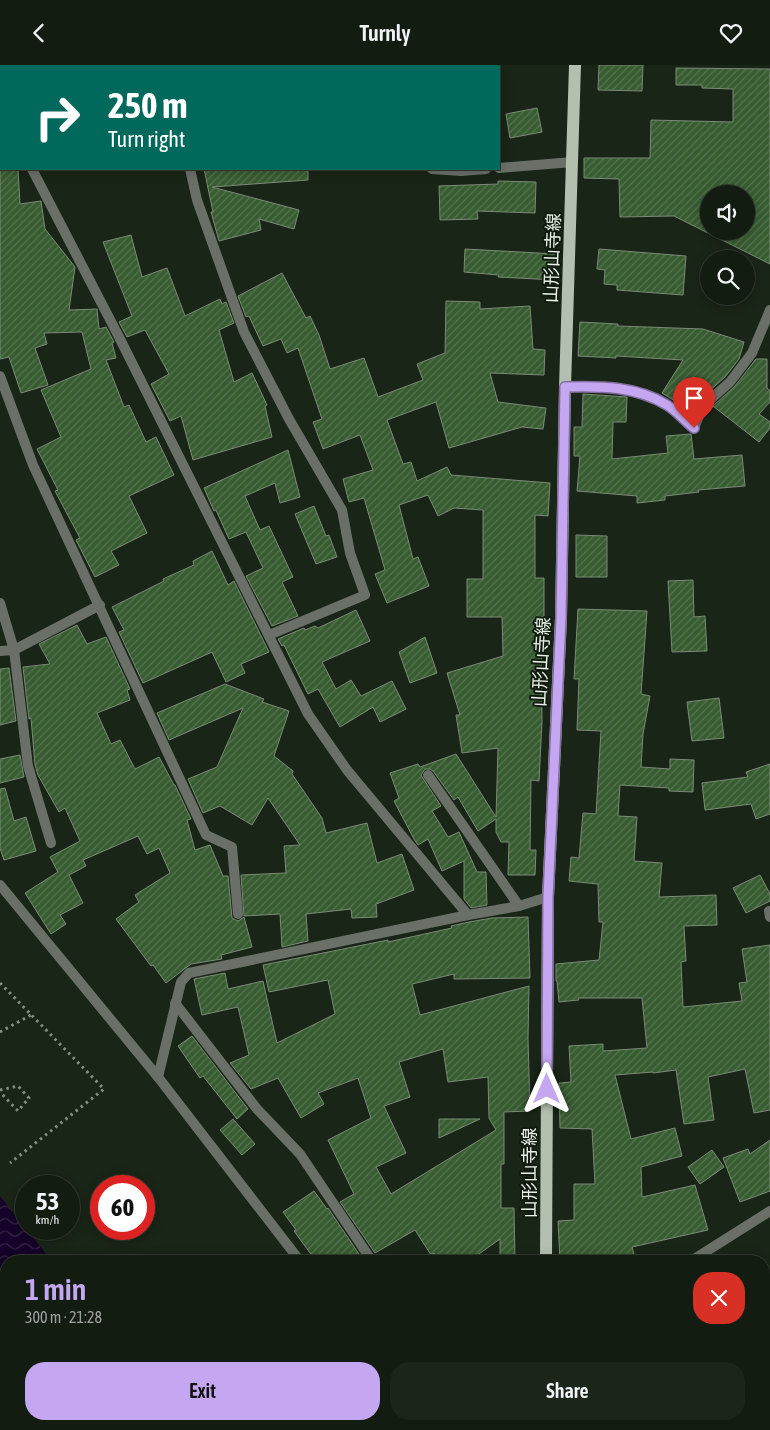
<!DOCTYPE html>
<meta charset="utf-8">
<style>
body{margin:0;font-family:"Asap Condensed","Noto Sans JP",sans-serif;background:#1c251a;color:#f1f3f6;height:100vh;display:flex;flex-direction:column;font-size:19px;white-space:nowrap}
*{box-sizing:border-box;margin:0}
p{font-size:16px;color:#9da19f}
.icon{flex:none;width:28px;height:28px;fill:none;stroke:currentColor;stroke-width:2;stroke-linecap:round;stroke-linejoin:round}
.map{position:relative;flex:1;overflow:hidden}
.details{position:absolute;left:0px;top:1190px;width:770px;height:175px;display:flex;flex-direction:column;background:#131c11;border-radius:20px 20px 0 0;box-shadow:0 2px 12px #0003,0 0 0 1px #323a31}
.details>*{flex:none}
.top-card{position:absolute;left:0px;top:0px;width:500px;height:105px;box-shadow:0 2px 12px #0003,0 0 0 1px #323a31;background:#00695c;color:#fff;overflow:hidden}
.fabs{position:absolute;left:700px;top:120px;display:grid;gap:10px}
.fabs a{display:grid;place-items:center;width:55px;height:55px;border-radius:50%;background:#131c11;box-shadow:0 2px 12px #0003,0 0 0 1px #323a31;font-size:25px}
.speed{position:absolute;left:15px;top:1110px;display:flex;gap:10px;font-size:25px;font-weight:700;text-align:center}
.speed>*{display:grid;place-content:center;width:65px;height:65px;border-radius:50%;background:#131c11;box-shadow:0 2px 12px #0003,0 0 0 1px #323a31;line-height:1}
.speed small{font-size:12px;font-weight:400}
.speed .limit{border:8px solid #d22;background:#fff;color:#111}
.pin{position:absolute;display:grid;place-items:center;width:42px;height:42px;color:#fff;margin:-51px -21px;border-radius:50% 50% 50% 0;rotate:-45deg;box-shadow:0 0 5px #0007}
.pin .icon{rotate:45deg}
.me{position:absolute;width:55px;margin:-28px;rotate:0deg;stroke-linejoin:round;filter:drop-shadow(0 0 4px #0008)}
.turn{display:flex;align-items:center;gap:18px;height:105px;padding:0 25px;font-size:22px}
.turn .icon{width:65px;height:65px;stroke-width:2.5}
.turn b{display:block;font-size:35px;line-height:42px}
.round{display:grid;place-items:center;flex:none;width:52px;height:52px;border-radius:20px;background:#1c251a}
.overview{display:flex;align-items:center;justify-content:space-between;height:85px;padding:0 25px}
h1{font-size:30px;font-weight:600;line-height:38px;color:#c5a7f1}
.action{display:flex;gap:10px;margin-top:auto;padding:10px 25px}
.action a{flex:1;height:58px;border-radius:20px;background:#c5a7f1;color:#111;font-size:20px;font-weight:600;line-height:58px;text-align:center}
.action a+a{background:#1c251a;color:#f1f3f6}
header{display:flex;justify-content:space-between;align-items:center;height:65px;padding:0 25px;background:#131c11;font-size:22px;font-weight:600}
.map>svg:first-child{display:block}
.water{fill:url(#water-waves)}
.building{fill:url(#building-hatch);stroke:#7b8a77;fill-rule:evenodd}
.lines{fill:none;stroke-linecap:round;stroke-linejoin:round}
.path{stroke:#838d81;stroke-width:3;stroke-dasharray:2.5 4;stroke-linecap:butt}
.lane{stroke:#6a7068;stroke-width:10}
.street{stroke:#6a7068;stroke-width:10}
.primary{stroke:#b3c0b0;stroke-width:12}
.route-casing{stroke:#806d9d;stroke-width:12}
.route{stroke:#c5a7f1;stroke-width:9}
.labels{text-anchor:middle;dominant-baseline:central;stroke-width:4;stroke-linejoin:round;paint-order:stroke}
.street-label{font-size:18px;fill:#e8f0e6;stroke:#101c0e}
</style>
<header><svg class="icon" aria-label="back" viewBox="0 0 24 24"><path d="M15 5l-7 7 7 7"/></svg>Turnly<svg class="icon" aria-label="heart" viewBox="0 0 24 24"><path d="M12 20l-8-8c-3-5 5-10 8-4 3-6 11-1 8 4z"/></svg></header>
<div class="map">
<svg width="770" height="1365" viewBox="0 0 770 1365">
<defs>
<pattern id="water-waves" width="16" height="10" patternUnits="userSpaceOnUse" patternTransform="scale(1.25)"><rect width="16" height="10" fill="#150129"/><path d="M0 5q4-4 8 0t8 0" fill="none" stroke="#372648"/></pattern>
<pattern id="building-hatch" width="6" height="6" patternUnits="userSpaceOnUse" patternTransform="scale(1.25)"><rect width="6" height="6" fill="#385c31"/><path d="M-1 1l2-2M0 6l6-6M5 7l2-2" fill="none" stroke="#55744f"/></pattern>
</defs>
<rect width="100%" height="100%" fill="#192517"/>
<polygon class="water" points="0,1131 52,1196 6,1196 6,1359 170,1359 175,1365 0,1365"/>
<g class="building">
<polygon points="599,0 643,0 642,26 598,25"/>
<path d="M676,3L770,4V199L674,151L620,152L619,114L584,113V93H650L651,55L733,57V24L702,23V20H676ZM709,129H746V166H709Z"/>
<polygon points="537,43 542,67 510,73 506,49"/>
<polygon points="0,104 18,104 20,139 41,136 45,164 75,202 69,245 97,244 99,264 106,262 114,277 112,278 116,293 106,295 124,342 129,340 146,377 156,372 174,410 129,431 147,468 111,486 119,500 95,512 76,475 80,473 55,426 58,425 37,384 61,372 41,325 91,304 82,267 44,268 47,279 35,283 48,320 21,328 9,292 0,294"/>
<polygon points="204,104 308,104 308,115 212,122 299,145 294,164 259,154 261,165 219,176 211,147 213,147"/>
<polygon points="498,116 536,117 535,148 477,146 478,154 440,155 439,121 498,119"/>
<polygon points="131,170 142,212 167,203 185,251 220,234 222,239 226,237 234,258 219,265 234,317 252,308 267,340 265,341 272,372 193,395 181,351 170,356 151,319 169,309 145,265 127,272 119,257 132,251 103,177"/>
<polygon points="465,184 556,189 555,215 498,212 499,210 464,207"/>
<polygon points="599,184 686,191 683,230 617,225 617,220 604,219 605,205 597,204"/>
<polygon points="282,208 306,253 310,251 319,270 330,304 364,293 378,332 423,315 417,299 445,288 446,236 480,237 480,244 530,241 533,284 545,285 544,310 490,308 498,337 546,343 543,364 522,362 449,383 436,337 387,355 403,399 411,397 417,416 447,402 451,410 550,418 548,451 535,450 535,513 544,513 544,552 541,552 542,656 539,716 531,715 530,785 536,785 535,810 508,810 509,777 501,777 496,767 496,754 478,766 458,732 454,735 433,706 430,704 425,704 421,710 441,741 432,746 448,772 459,767 477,807 486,807 487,840 471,843 464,834 464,796 442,806 428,774 418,780 414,774 394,736 399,733 390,708 418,699 420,702 456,689 496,752 498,683 462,688 456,650 460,650 447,608 503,591 502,552 467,552 467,514 483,514 483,445 454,443 438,451 428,430 399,440 413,494 418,492 429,521 387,538 375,509 385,505 364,433 349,437 343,414 373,405 360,370 323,384 313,357 322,354 298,283 287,288 281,274 263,281 249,251 246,252 238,231"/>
<polygon points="580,257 618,259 618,261 703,264 744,277 739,294 725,312 698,336 693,347 662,328 683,295 616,291 616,293 578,291"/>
<polygon points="756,294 767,294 767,323 770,326 770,337 759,349 770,357 770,363 759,377 713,341 735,321"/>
<polygon points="583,329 627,332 626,357 613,357 612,394 668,388 666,371 691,369 694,394 742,390 745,421 698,425 699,427 665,431 665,435 637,438 637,431 577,426 580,391 574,391 574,362 582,362"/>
<polygon points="288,385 300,432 280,438 275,418 245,431 260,465 269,461 293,512 282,517 298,551 272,561 246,511 263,503 246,467 229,474 216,445 214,446 204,423"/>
<polygon points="314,441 326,471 329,470 337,492 316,499 295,449"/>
<polygon points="576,470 607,471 607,512 576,512"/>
<polygon points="212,486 228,520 234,516 269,587 241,599 245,608 226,617 212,587 143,618 119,567 124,565 112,542 164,516 163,514 194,500 193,496"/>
<polygon points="693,515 694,552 705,551 707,586 672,587 668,516"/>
<polygon points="578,544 647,546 641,629 650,631 643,669 641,702 670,704 670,694 694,695 693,727 669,726 669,723 620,720 618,751 637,752 634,796 662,798 659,832 716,830 717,860 684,861 686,896 681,897 683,942 742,936 739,918 747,917 742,884 770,880 770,1045 754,1048 745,1004 708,1012 714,1055 684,1059 676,1005 653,1008 653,1007 615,1010 631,1074 675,1063 682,1091 641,1102 642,1132 695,1120 708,1165 632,1182 636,1196 560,1196 558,1156 574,1155 574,1119 595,1119 592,1064 560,1063 559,1018 571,1017 569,981 603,979 603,986 647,983 642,933 578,933 579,935 559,937 557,916 556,916 556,899 599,895 603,857 599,857 598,819 569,816 571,792 579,793 583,748 596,749 601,666 577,665 579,614 574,614"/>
<polygon points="356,545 370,576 322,597 336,624 351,615 361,631 392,616 406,644 380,657 373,642 340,662 318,624 308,629 284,580 282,581 278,574 304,563 305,565 315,561 318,563"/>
<polygon points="77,560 87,579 106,572 130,624 127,625 130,635 97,648 111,679 120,675 135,704 159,692 174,720 175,720 191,754 187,755 195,785 210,780 223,811 228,811 232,853 238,856 244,852 252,882 221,890 222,894 191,899 166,918 153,900 151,901 116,854 139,837 135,830 170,808 159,783 147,789 138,771 83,795 86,801 69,810 83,838 60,850 66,859 51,869 25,828 58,807 50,792 80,776 65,743 59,747 38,710 35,700 31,653 29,654 23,602 50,599 39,579"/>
<polygon points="425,572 437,608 410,618 399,587"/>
<polygon points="9,603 16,656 0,660 0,604"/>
<polygon points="225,619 264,634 262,637 289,646 274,691 293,706 292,709 322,753 326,768 367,758 377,798 402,789 414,825 376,839 377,852 352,853 351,844 306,849 308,876 282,882 280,849 244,851 241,810 286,808 284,781 300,780 268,733 252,760 220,741 203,748 188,714 217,702 243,643 169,675 157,648"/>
<polygon points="719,633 724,673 692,676 687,637"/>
<polygon points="20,690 24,712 0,718 0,694"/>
<polygon points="770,699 770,749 756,754 751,739 705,745 702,718 748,712 746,707"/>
<polygon points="5,723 14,756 26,752 36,786 4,795 0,783 0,724"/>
<polygon points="760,810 770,829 770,836 746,848 733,823"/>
<path d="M528,852L530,913L454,914V909L412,919L420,950L529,921L528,973L530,1046L504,1047V1099H501V1143H514L515,1196H500V1174L469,1196H440L434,1188L431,1190L415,1165L375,1188L340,1137L354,1129L328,1075L371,1053L358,1013L318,1028L324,1039L301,1053L278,1013L251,1024L230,998L249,990L238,942L202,950L194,914L225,908L228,924L263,916L277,978L335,949L328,915L269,927L263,900L388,875V877L452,863L451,861L469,857L492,853ZM443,984L448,1017L488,1012L489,1053L496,1065L391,1129L376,1102L406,1088L384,1041L410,1032L399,997Z"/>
<polygon points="192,971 248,1044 237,1054 203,1011 200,1013 178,981"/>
<polygon points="233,1054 255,1079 242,1090 220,1065"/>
<polygon points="439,1054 480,1054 439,1073"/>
<polygon points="770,1075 770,1126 740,1137 723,1093 748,1084 750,1089"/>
<polygon points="712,1085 724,1102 700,1119 688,1102"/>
<polygon points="314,1126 327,1144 328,1143 363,1195 362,1196 316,1196 294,1166 296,1165 283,1147"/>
</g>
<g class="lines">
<g class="path">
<polyline points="0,918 104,1024 10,1098"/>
<polyline points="0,967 31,950"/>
<polyline points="0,1025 18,1021 29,1033 18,1046 0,1027"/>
</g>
<g class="lane">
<polyline points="154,0 154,1"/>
<polyline points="0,42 1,44"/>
<polyline points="0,95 1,95"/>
<polyline points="499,103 573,97"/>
<polyline points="32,104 118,270 308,649 347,705 468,850"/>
<polyline points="190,104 197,135 244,267 289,354 342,445 350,488 365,530 269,570"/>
<polyline points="432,104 461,106 486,104"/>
<polyline points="0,311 33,400 206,770 232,782 238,849"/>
<path d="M565,322C601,320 636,321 667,340C677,346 685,356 694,363L703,341L730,317L752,288L770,245"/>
<polyline points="0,538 14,585 28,701 51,778"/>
<polyline points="0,586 14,585 100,540"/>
<polyline points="428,710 519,841"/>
<polyline points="0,820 158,1012 300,1196"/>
<polyline points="769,846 770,852"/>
<polyline points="175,938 257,1044 300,1089 372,1196"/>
<polyline points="158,1012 181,917 189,908 468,850 519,841 548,832"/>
<polyline points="440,1359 459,1365"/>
<polyline points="723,1359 725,1365"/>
</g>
<polyline class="street" points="691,1196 770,1146"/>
<g class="primary">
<polyline points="546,1196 548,832 561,553 565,322 575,0"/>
<polyline points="459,1365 467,1359"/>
</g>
</g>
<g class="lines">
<g class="route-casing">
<path id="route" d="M547,1024L548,832L561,553L565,322C601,321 636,321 667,340C677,346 685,356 694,363"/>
</g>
<use href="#route" class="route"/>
</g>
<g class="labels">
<g class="street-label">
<text transform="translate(552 193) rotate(-88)">山形山寺線</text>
<text transform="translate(541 597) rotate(-87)">山形山寺線</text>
<text transform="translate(529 1108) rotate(-90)">山形山寺線</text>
</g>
</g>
</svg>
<div class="fabs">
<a><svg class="icon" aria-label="sound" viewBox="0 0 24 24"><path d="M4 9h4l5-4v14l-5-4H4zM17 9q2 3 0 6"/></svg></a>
<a><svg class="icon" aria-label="search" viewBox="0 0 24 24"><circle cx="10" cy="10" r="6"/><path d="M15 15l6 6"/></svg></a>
</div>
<div class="speed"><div>53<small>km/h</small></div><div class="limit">60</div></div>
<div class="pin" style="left:694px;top:363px;background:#d93025"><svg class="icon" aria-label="arrive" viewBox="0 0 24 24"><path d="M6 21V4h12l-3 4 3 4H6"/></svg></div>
<svg class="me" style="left:547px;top:1024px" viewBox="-20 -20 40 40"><path d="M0-17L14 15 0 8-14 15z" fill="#c5a7f1" stroke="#fff" stroke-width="4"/></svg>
<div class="top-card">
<div class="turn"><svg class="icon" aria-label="right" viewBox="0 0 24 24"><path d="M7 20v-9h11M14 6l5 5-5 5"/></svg><div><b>250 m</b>Turn right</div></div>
</div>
<section class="details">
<div class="overview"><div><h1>1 min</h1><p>300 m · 21:28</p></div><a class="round" style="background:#d93025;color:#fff"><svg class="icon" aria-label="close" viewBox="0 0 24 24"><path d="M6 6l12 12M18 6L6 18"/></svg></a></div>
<div class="action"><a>Exit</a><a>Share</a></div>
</section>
</div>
